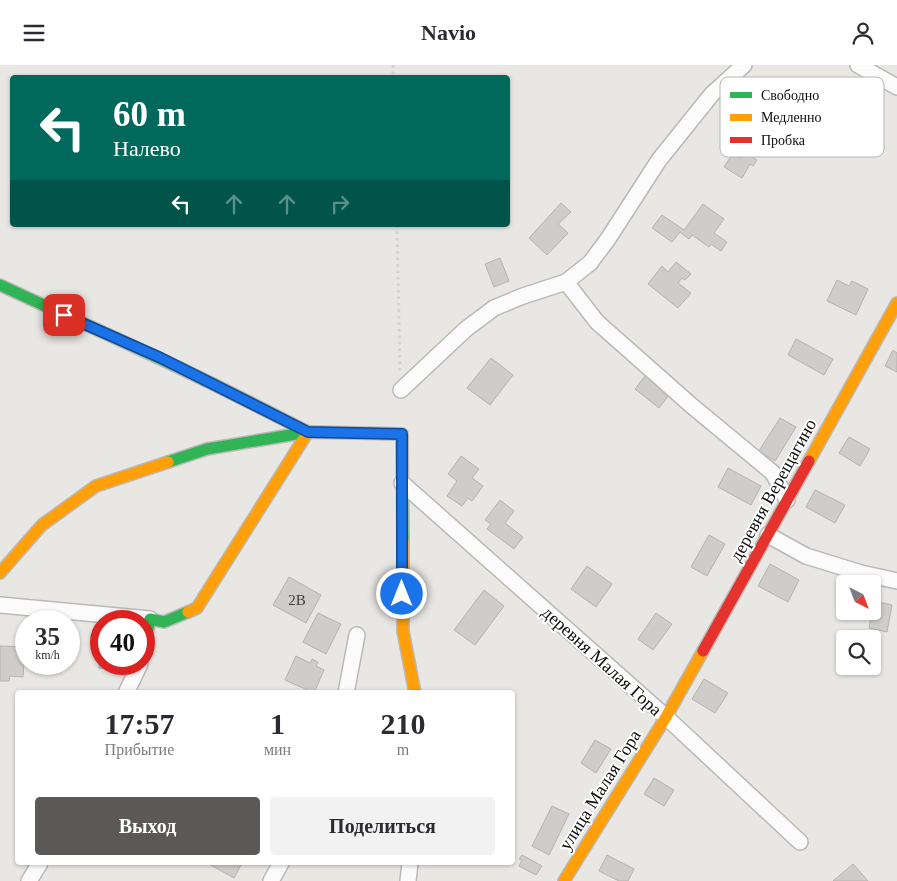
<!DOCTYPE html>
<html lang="ru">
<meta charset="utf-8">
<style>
body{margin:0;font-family:"Times New Roman",serif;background:#f2f2f3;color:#2b2b33;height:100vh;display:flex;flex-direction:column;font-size:19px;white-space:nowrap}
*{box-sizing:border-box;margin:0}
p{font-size:16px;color:#7c7c81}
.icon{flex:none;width:28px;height:28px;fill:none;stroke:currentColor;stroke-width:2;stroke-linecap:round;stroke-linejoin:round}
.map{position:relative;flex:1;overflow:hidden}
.side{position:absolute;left:15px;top:625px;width:500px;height:175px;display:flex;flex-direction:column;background:#fff;border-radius:5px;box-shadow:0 1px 4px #0004}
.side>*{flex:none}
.top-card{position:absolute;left:10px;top:10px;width:500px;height:152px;border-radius:5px;box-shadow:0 1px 4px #0004;background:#00695c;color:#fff;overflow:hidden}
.needle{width:32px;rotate:138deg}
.buttons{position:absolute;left:836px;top:510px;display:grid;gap:10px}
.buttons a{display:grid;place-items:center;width:45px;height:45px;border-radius:5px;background:#fff;box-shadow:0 1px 4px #0004;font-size:25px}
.speed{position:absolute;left:15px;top:545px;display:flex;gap:10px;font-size:25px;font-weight:700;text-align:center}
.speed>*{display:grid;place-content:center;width:65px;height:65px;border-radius:50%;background:#fff;box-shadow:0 1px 4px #0004;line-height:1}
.speed small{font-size:12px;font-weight:400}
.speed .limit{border:8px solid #d22;background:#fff;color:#111}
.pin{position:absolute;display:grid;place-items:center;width:42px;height:42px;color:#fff;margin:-21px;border-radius:10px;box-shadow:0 2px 8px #0006}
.me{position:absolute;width:55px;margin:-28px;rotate:0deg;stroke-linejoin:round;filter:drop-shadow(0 0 4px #0008)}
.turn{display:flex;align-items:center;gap:18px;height:105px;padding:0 20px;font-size:22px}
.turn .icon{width:65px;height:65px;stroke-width:2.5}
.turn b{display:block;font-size:35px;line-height:42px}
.lanes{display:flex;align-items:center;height:48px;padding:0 20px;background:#0003;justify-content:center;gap:25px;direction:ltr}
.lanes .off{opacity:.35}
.eta{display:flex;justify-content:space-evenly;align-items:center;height:85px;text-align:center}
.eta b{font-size:30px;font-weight:700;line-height:35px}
.button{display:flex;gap:10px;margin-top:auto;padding:10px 20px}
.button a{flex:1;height:58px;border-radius:5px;background:#5a5957;color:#fff;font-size:20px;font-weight:700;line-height:58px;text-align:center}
.button a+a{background:#f2f2f3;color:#2b2b33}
header{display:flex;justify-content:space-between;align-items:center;height:65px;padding:0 20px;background:#fff;font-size:22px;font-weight:700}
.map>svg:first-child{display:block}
.building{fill:#cecdcb;stroke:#b4b3b1}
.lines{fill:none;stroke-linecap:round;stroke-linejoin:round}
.street-casing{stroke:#bab9b7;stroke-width:18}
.fast-casing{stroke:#bab9b7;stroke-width:14}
.slow-casing{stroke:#bab9b7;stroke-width:14}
.jam-casing{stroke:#bab9b7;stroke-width:14}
.path{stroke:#d2d2d1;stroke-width:3;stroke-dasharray:2.5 4;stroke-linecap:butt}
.street{stroke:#fcfbfb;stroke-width:15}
.fast{stroke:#30b455;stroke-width:11}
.slow{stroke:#ff9f0a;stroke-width:11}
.jam{stroke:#e5322d;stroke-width:11}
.route-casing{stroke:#114b97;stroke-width:12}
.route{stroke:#1a73e8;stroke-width:9}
.labels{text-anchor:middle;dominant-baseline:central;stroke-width:4;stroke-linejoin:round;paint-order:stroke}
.number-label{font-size:15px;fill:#3f3f3d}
.street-label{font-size:18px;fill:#0d0d0b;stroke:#fff}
.key{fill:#fff;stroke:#b6b6b6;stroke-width:1}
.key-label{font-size:14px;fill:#0d0d0b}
</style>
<header><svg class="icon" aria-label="menu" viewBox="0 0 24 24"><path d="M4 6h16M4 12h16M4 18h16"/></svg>Navio<svg class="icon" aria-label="person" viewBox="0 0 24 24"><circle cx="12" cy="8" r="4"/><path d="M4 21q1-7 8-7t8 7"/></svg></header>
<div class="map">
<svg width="897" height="816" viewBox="0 0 897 816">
<rect width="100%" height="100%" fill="#e9e7e4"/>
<g class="building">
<polygon points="745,87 757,95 753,101 750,99 742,113 724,102 733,88 741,93"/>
<polygon points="561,138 571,147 558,159 568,168 547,190 529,173"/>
<polygon points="703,139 724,154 714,168 727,177 721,186 711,179 709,182 692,170 689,174 680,167 672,177 652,163 662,150 684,165"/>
<polygon points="500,193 509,216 494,222 485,199"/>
<polygon points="676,197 691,209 685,215 682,213 678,218 691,228 678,243 648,219 662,201 668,207"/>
<polygon points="837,215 849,221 852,216 868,224 856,250 827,236"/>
<polygon points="796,274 833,294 824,310 788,290"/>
<polygon points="893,285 897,288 897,307 885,301"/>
<polygon points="491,293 513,310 490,340 467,323"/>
<polygon points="648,307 672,326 659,343 635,324"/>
<polygon points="780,353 796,362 775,396 759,386"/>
<polygon points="849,372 870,384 860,401 839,388"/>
<polygon points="461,391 479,404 472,413 483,421 472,436 468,433 462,441 447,431 457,416 448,409"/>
<polygon points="728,403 761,421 751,440 718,422"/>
<polygon points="815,425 845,440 835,458 806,442"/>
<polygon points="500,435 514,446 505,458 523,472 514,484 487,464 491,459 485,455"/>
<polygon points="709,470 725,479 707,511 691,502"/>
<polygon points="770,499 799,515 788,537 758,521"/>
<polygon points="587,501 612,519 596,542 571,524"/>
<polygon points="289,512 321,530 306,558 273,540"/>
<polygon points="484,525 504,541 475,580 454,565"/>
<polygon points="874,536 892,540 887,567 869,563"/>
<polygon points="318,548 341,559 326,589 303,577"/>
<polygon points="656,548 672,559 653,585 638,574"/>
<polygon points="0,581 25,582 23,612 10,611 9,616 0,616"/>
<polygon points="101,589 101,599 123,599 122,606 99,603"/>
<polygon points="296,591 310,598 312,594 318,597 316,601 324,605 314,628 285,615"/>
<polygon points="704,614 728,628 715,648 692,634"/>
<polygon points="595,675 611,684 596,708 581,698"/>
<polygon points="654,713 674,725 664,741 644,729"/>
<polygon points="552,741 569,749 549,790 532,781"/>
<polygon points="522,790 542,801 536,810 519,801 522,795 519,794"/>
<polygon points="607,790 634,804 628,816 619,816 599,806"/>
<polygon points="207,798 242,798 234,813"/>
<polygon points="853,799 868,816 833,816"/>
</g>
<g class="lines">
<g class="street-casing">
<g id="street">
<polyline points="858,0 897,22"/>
<polyline points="566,217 597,257 692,341 773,408 787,435"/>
<polyline points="401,325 466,264 494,243 523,231 566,217 590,198 608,174 659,95 712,29 744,0"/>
<polyline points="402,418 666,652 800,777"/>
<polyline points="768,470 806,491 861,508 897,516"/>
<polyline points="0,540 150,554"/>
<polyline points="126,628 140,599"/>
<polyline points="346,628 357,570"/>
<polyline points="29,816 40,798"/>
<polyline points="271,816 281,798"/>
<polyline points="408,816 410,798"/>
</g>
</g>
<g class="fast-casing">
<g id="fast">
<path d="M0,220C75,255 151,288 225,325"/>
<polyline points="168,397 207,384 308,367 402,369 403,475"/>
<polyline points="144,583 150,554 164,557 188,547"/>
</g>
</g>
<g class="slow-casing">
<g id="slow">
<polyline points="809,396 897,238"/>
<polyline points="403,475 403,566 415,628"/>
<polyline points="0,508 42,460 96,421 168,397"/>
<polyline points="188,547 197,543 308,367 225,325"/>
<polyline points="564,816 666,652 703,586"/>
</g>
</g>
<g class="jam-casing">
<polyline id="jam" points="703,586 809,396"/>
</g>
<g class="path">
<polyline points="393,0 393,12"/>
<polyline points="397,160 400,306"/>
</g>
<use href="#street" class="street"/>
<use href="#fast" class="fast"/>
<use href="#slow" class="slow"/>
<use href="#jam" class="jam"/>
</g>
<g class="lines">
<g class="route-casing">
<polyline id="route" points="64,250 161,293 308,367 402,369 402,529"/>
</g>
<use href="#route" class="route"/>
</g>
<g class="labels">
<g class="number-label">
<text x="297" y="535">2В</text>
</g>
<g class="street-label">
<text transform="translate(773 425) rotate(-61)">деревня Верещагино</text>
<text transform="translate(602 596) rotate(42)">деревня Малая Гора</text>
<text transform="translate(600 725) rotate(-58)">улица Малая Гора</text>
</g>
</g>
<rect x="720" y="12" width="164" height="80" rx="8" class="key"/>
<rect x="730" y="27" width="22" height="6" fill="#30b455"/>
<rect x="730" y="49" width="22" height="7" fill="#ff9f0a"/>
<rect x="730" y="72" width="22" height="6" fill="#e5322d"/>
<g class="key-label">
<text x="761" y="35">Свободно</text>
<text x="761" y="57">Медленно</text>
<text x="761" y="80">Пробка</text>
</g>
</svg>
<div class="buttons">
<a><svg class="needle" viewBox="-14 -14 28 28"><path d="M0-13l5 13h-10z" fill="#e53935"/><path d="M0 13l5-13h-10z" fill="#7c7c81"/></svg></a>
<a><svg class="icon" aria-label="search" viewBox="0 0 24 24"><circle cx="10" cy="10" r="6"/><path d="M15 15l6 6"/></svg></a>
</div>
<div class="speed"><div>35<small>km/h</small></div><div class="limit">40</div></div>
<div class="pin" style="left:64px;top:250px;background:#d93025"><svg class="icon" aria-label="arrive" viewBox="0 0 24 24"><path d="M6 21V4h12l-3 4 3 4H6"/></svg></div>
<svg class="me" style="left:402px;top:529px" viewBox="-20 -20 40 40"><circle r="17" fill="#1a73e8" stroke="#fff" stroke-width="3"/><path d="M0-11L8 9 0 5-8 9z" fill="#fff"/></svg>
<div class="top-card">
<div class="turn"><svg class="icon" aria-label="left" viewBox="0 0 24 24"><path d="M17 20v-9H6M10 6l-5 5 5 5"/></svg><div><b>60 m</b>Налево</div></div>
<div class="lanes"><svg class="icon" aria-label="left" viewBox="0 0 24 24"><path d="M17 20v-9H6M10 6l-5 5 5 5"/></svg><svg class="icon off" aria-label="ahead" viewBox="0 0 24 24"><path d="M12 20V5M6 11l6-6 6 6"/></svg><svg class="icon off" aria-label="ahead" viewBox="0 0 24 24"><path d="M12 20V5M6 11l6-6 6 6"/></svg><svg class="icon off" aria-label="right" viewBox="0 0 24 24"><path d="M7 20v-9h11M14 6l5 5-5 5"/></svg></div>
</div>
<section class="side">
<div class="eta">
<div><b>17:57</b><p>Прибытие</p></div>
<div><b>1</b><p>мин</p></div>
<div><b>210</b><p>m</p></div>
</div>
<div class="button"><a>Выход</a><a>Поделиться</a></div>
</section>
</div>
